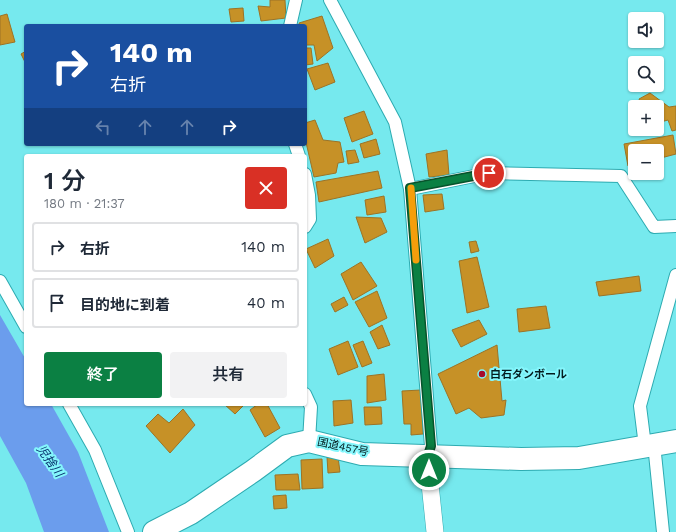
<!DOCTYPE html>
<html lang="ja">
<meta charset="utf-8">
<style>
body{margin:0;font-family:"Work Sans","Noto Sans JP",sans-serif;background:#f2f2f3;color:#1f2937;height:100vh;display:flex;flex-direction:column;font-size:15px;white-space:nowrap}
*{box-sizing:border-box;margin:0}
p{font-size:13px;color:#747a83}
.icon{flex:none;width:22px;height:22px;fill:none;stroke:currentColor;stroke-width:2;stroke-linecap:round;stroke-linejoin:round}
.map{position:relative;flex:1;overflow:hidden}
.sheet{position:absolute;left:24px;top:154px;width:283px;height:252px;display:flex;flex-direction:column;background:#fff;border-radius:4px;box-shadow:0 1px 3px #0004}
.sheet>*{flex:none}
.top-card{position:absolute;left:24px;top:24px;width:283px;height:122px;border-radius:4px;box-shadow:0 1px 3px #0004;background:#1a4fa0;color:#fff;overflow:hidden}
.tools{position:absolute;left:628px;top:12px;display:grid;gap:8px}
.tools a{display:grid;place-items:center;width:36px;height:36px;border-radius:4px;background:#fff;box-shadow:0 1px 3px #0004;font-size:20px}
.pin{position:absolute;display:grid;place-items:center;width:34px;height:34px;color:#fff;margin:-17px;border:2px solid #fff;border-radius:50%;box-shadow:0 1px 4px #0007}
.me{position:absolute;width:44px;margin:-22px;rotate:0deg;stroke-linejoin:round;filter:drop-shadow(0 0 3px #0008)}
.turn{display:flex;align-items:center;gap:14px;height:84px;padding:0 20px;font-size:18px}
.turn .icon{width:52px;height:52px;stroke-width:2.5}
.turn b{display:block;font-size:28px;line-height:34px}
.lanes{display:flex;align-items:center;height:38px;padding:0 20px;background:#0003;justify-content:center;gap:20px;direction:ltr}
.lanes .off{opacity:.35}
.round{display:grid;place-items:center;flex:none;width:42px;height:42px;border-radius:4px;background:#f2f2f3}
.headline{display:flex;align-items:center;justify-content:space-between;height:68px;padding:0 20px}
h1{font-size:24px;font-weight:600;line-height:30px}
.button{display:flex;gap:8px;margin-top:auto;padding:8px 20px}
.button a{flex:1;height:46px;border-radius:4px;background:#0b8043;color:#fff;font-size:16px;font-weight:600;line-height:46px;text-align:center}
.button a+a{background:#f2f2f3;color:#1f2937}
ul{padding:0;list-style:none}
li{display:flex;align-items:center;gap:12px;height:50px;margin:0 8px 6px;padding:0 12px;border:2px solid #e0e1e3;border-radius:4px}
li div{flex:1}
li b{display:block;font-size:15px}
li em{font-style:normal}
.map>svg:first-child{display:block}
.water{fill:#6b9ded}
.building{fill:#c69127;stroke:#9c7326}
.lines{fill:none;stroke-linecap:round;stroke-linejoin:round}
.street-casing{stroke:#2dabb1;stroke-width:14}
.secondary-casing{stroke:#2dabb1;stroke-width:18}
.highway-casing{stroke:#2dabb1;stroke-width:24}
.street{stroke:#fff;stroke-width:12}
.secondary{stroke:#fff;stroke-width:17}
.highway{stroke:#fff;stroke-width:22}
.route-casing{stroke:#07532c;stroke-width:10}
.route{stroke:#0b8043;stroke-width:7}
.slow{stroke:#f59e0b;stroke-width:7}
.poi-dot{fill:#a60b2c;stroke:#84f6fc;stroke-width:1.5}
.labels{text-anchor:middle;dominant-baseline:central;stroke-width:4;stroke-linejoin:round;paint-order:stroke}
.poi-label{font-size:11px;font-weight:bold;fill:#031c1e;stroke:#84f6fc;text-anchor:start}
.street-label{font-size:11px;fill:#031c1e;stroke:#84f6fc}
.water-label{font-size:12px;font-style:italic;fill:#07306d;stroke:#84f6fc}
</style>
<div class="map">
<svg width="676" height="532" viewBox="0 0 676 532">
<rect width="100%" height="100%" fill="#76e9ee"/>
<polygon class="water" points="0,315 26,360 26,404 51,404 78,452 109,532 44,532 26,483 0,436"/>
<g class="building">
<polygon points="270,0 285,0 286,18 261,21 258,6 270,7"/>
<polygon points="243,8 244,21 231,22 229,9"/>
<polygon points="7,14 15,42 0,45 0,16"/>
<polygon points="322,16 333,48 317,61 314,45 305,45 305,26 300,26 299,23"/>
<polygon points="305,48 311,48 313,64 305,65"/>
<polygon points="26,51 26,64 21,54"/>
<polygon points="328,63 335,82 315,90 307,69"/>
<polygon points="650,93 669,107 676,106 676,130 672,131 668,120 657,123 657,107 642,107 639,99"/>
<polygon points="364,111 373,134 352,142 344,118"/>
<polygon points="315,120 323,140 340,142 344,162 338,163 336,173 314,177 305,138 305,123"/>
<polygon points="673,135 676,154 657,159 657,151 635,151 635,164 628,166 624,144"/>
<polygon points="376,139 380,154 364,158 360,144"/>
<polygon points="355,150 359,162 348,164 346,151"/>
<polygon points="447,150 449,175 429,177 426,154"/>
<polygon points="378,171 382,188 319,202 316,182"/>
<polygon points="442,194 444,209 425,212 423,195"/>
<polygon points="384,196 386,212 367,215 365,200"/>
<polygon points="356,217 381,218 387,232 365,243"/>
<polygon points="328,239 334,256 315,268 306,249"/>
<polygon points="476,241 479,251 471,253 469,242"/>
<polygon points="477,257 489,307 467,313 459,261"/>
<polygon points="361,262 377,286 353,300 341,274"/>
<polygon points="639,276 641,291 599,296 596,282"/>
<polygon points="377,291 387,318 369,327 355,302"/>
<polygon points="344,297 348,305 335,312 331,304"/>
<polygon points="546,306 550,328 519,332 517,309"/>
<polygon points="479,320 487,334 461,347 452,330"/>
<polygon points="382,325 390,345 378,349 370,332"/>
<polygon points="348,341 358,367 338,375 329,349"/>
<polygon points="363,341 372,363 362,367 353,345"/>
<polygon points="497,345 502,401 506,400 504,415 481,418 469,408 456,414 438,374"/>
<polygon points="384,374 386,400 367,403 367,376"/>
<polygon points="421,390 423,434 411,435 411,424 404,424 402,391"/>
<polygon points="351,400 353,423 334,426 333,401"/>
<polygon points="224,404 245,404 235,414"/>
<polygon points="258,404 267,404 280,428 265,437 250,410"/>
<polygon points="364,407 381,407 382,424 365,425"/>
<polygon points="183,409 195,425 170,453 146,426 158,414 169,423"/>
<polygon points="327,457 338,457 340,472 328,473"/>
<polygon points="322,459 323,488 302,489 301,460"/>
<polygon points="298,474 300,490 276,490 275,475"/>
<polygon points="286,495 287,508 274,509 273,496"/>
</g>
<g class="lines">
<g class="street-casing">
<g id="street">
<polyline points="330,0 395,122 410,189 431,446 427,455"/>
<polyline points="290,26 296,0"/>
<polyline points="295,144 299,156"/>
<polyline points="305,174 309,195 310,219 305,227"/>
<polyline points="410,189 489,173 621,176 654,227 676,226"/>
<polyline points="0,281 26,327"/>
<polyline points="305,394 311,407 309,441"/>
<polyline points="69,404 95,450 128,532"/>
<polyline points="654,444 663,532"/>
<polyline points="645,446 640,406 676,275"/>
</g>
</g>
<g class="secondary-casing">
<polyline id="secondary" points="427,455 435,532"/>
</g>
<g class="highway-casing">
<polyline id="highway" points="154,532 191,513 253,471 287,446 309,441 362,454 521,459 579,458 676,441"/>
</g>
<use href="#street" class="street"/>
<use href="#secondary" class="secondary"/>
<use href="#highway" class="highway"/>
</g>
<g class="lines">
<g class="route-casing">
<polyline id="route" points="429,470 428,455 431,446 410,188 489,173"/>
</g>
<use href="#route" class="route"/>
<polyline class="slow" points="411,188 416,260"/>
</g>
<circle class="poi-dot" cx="482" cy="374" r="4"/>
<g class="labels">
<g class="poi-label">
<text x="490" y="374">白石ダンボール</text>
</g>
<g class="street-label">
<text transform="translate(343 447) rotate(12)">国道457号</text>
</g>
<g class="water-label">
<text transform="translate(50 461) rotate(54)">児捨川</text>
</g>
</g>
</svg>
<div class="tools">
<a><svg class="icon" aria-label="sound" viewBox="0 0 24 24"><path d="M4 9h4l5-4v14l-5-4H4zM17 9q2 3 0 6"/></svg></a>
<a><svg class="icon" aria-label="search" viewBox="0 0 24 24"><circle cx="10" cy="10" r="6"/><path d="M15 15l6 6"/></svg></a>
<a>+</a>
<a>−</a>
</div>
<div class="pin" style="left:489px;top:173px;background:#d93025"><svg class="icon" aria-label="arrive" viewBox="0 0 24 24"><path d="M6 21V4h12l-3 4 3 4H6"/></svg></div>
<svg class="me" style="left:429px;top:470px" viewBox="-20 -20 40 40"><circle r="17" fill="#0b8043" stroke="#fff" stroke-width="3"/><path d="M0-11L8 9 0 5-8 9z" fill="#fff"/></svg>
<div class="top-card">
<div class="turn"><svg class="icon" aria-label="right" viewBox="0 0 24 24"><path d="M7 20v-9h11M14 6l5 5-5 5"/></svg><div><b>140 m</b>右折</div></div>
<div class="lanes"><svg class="icon off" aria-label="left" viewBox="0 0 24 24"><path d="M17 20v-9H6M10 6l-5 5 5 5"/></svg><svg class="icon off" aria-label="ahead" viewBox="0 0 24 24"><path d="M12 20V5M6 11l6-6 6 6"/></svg><svg class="icon off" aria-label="ahead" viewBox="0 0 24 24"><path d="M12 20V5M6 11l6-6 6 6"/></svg><svg class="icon" aria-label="right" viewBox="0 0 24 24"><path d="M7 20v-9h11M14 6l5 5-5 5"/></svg></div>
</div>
<section class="sheet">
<div class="headline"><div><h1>1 分</h1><p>180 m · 21:37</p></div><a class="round" style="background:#d93025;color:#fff"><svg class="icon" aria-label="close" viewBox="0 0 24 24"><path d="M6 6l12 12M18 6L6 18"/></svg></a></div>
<ul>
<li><svg class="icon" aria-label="right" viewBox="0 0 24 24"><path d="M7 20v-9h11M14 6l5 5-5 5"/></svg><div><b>右折</b></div><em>140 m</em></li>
<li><svg class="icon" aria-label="arrive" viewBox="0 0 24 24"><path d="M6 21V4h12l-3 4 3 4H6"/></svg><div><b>目的地に到着</b></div><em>40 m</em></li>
</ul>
<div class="button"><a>終了</a><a>共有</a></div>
</section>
</div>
